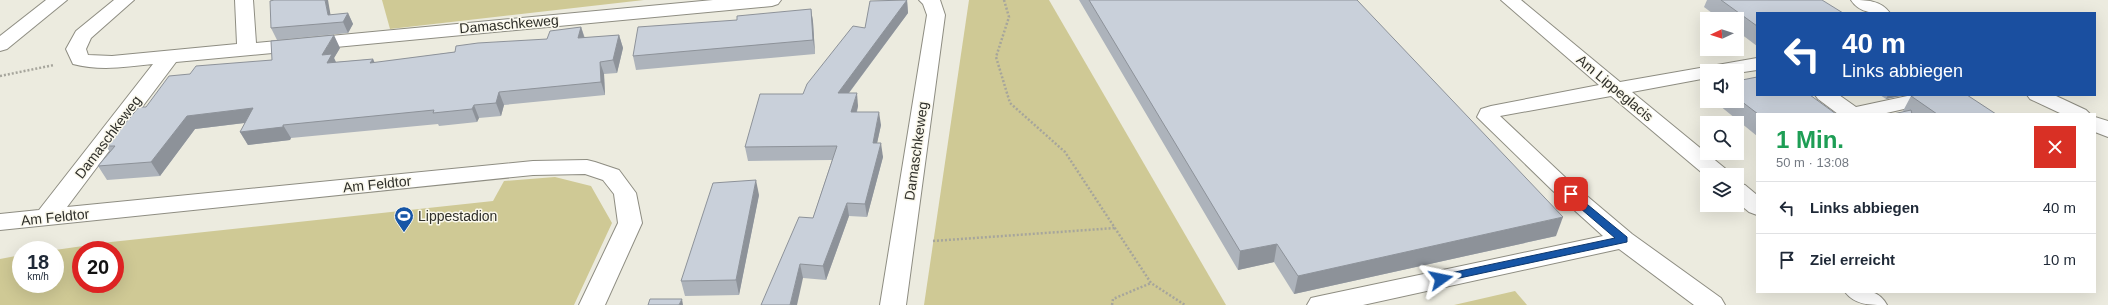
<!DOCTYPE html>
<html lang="de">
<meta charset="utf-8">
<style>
body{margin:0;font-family:Helvetica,sans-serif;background:#f2f2f3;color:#1f2937;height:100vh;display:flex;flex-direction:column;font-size:15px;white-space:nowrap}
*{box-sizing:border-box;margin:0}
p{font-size:13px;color:#747a83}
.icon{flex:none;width:22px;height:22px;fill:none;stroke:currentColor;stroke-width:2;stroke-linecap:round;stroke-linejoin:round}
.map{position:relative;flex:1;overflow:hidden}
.details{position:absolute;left:1756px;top:113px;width:340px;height:180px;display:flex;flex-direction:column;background:#fff;border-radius:0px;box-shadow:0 4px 16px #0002}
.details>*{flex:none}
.banner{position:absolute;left:1756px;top:12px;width:340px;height:84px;border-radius:0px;box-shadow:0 4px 16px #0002;background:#1a4fa0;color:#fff;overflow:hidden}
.needle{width:26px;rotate:266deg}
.fabs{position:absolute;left:1700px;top:12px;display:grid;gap:8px}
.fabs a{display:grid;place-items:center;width:44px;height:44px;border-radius:0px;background:#fff;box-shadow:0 4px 16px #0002;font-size:20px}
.speed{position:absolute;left:12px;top:241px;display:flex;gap:8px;font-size:20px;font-weight:700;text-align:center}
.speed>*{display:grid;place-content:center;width:52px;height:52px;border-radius:50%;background:#fff;box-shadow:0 4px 16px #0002;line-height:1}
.speed small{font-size:10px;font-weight:400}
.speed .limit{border:6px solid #d22;background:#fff;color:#111}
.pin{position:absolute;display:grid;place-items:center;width:34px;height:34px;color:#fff;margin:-17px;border-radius:8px;box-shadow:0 2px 6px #0006}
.me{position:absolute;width:44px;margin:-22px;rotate:78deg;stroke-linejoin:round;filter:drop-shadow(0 0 3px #0008)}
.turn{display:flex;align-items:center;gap:14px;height:84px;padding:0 20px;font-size:18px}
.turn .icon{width:52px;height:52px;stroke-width:2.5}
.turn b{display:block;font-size:28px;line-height:34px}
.round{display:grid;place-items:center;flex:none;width:42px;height:42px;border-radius:0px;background:#f2f2f3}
.headline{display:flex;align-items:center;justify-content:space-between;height:68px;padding:0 20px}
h1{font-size:24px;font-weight:800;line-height:30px;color:#1e9e55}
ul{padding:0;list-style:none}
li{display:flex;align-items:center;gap:12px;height:52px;padding:0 20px;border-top:1px solid #e0e1e3}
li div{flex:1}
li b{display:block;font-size:15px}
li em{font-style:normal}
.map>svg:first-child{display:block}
.green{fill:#cfc995;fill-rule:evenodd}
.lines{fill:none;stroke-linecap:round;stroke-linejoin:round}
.minor-casing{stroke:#8e8d82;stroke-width:2}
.major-casing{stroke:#8e8d82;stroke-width:2}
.path{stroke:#a6a59c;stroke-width:2.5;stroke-dasharray:2 2;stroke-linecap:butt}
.minor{fill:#fff;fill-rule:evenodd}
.major{fill:#fff;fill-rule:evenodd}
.wall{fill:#adb3bb}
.shaded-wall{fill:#8d9299}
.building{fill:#c9d0da;stroke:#8d9299}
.route{fill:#1655a6;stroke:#0e376c}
.labels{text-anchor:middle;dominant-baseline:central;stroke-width:3;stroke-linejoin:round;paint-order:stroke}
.street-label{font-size:14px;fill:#2e2e29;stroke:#faf8ec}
.poi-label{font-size:14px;fill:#2e2e29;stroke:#faf8ec;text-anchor:start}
</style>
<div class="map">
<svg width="2108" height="305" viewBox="0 0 2108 305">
<rect width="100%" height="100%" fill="#ecebdf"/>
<g class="green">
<polygon points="382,0 644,0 390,29"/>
<polygon points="969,0 1049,0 1226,305 924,305"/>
<path d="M555,177L591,186L612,223L574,305H0V259L21,255V284H55V250L111,242L493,201L504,181ZM81,250H115V284H81Z"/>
<polygon points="1515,291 1527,305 1454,305"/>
</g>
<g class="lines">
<g class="minor-casing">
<g id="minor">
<path d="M114,0H134L91,38L86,49L88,55L112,56L237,44L235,0H253L256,43L713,0H781L778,4L772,6L176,62L67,207L533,161L587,160L595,162L619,170L636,193L642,223L605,305H579L618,223L614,194L603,180L585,174L533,175L0,230V214L39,210L153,64C127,67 99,71 73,64L66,49L76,31Z"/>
<polygon points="919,0 940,0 945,15 906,305 880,305 927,15 923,4"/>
<polygon points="1501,0 1521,0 1620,82 1757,58 1757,70 1737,73 1737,71 1707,71 1707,78 1632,92 1727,170 1730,175 1707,175 1707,177 1611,96 1500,116 1568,180 1632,234 1721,298 1725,305 1694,305 1619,249 1363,305 1307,305 1311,298 1320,296 1603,236 1552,190 1477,117 1481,109 1491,106 1599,85"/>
<path d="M1851,0C1866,0 1881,0 1890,13C1875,13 1860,14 1851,0Z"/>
<polygon points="1815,95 1839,95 1856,107 1912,95 1951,95 1948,99 1882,114 1838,114 1818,99"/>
<polygon points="2027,95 2054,95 2086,110 2090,114 2062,114 2030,99"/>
<polygon points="2095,117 2108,121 2108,137 2095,132"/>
<polygon points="1737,183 1745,185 1757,195 1757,215 1749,212 1737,202"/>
<path d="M1845,292C1863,292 1877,287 1887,305C1869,305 1855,305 1845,292Z"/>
</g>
</g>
<g class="major-casing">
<polygon id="major" points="46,0 67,0 7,49 0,51 0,36"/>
</g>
<g class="path">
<polyline points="1004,0 1009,17 996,57 1010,103 1065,152 1151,283 1185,305"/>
<polyline points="0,76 54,65"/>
<polyline points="933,241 1115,228"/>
<polyline points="1112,305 1113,299 1151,283"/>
</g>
<use href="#minor" class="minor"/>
<use href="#major" class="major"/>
</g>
<g class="wall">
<polygon points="907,0 908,13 849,93 858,106 857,112 881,125 877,143 883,157 867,217 849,216 826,280 803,278 761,305 813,218 832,160 748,161 745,147 803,94 865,28"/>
<polygon points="1079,0 1357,0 1556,236 1294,294 1274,262 1238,270"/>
<polygon points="1707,0 1822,0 1757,13 1757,46 1737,31 1737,19 1720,19 1704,7"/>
<polygon points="811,9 813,22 815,54 636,70 633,56 737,20"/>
<polygon points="348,13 353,24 348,33 277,40 271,28 331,15"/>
<polygon points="581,27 585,38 619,35 623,48 617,73 604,74 605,95 504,105 501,116 479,118 477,122 439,126 438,124 291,138 290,140 248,145 240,132 245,123 195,129 160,176 107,180 98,166 110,152 106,146 146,107 190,74 340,48 334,58 336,62 373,59 374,63 547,39"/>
<polygon points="1737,81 1836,114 1757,114 1757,136 1714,101 1737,101"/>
<polygon points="1880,95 1905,95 1886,99"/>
<polygon points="1911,96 1996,114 1893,114 1904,112 1903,111"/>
<polygon points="759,195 739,295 685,296 681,281"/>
</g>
<g class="shaded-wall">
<polygon points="325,0 328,0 332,23 328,15"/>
<polygon points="907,0 908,13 839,106 838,93"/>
<polygon points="811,9 813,22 815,54 813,40"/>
<polygon points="348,13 353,24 348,33 343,22"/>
<polygon points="581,27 585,40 578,38"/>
<polygon points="334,35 340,48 334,58 338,67 333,76 322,55"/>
<polygon points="619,35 623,48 617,73 613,60"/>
<polygon points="373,59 379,72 370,63"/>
<polygon points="600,62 604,74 605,95 601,82"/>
<polygon points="499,92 504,105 501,116 496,103"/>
<polygon points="857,93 858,106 853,125 851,112"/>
<polygon points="1888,95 1905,95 1886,99"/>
<polygon points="474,105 479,118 477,122 472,109"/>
<polygon points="253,108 260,121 195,129 160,176 151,162 187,116"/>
<polygon points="879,112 881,125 874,157 873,143"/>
<polygon points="283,125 291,138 290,140 248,145 240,132"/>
<polygon points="881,143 883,157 867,217 865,204"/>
<polygon points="756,180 759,195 739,295 736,280"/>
<polygon points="847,203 849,216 826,280 823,266"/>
<polygon points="1563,217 1556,236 1294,294 1298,276"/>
<polygon points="1277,244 1274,262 1238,270 1240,251"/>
<polygon points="800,264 803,278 797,305 790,305"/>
<polygon points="682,299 683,305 679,305"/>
</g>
<g class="building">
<polygon points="274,0 325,0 328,15 348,13 343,22 271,28 270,1"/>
<polygon points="907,0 838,93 857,93 851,112 879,112 873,143 881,143 865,204 847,203 823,266 800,264 790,305 761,305 799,217 813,218 837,146 745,147 760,94 803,94 807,84 853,26 865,28 870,1"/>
<polygon points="1089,0 1357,0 1563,217 1298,276 1277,244 1240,251"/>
<polygon points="1721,0 1822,0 1843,13 1757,13 1757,26"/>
<polygon points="811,9 813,40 633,56 638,27 737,20 737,16"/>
<polygon points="581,27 578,38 619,35 613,60 600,62 601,82 499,92 496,103 474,105 472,109 433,113 434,110 283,125 283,127 240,132 253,108 187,116 151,162 98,166 115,146 106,146 139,107 146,107 169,76 190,74 196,66 272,60 271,41 334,35 322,55 332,54 327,63 373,59 370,63 455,52 456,46 478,43 547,39 550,31"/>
<polygon points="1757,77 1757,95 1810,95 1836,114 1758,114 1737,98 1737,81"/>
<polygon points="1918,95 1967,95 1996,114 1937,114 1911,96"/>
<polygon points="1911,110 1912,114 1893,114"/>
<polygon points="756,180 736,280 681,281 713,183"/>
<polygon points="650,299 682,299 679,305 648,305"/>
</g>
<polygon class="route" points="1571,191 1627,237 1627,242 1441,282 1437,281 1436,279 1437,276 1441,275 1615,238 1567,197 1566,194"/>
<defs>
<g id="stadium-pin" transform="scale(1)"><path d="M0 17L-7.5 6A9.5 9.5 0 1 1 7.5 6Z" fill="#1655a6" stroke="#faf8ec"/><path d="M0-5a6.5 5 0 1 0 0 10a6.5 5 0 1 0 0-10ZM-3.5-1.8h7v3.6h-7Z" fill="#fff"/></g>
</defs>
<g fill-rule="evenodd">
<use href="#stadium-pin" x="404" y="216"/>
</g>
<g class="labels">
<g class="street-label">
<text transform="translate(509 24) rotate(-5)">Damaschkeweg</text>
<text transform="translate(1615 88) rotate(40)">Am Lippeglacis</text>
<text transform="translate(108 137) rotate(-53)">Damaschkeweg</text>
<text transform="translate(916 151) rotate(-82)">Damaschkeweg</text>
<text transform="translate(377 184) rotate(-6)">Am Feldtor</text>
<text transform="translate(55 217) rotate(-6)">Am Feldtor</text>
</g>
<g class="poi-label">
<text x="418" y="216">Lippestadion</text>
</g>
</g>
</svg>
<div class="fabs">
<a><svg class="needle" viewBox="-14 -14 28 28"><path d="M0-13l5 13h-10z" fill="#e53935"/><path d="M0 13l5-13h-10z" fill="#747a83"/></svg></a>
<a><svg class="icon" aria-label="sound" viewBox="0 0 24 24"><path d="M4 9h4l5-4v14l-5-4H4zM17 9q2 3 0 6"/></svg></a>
<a><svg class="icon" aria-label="search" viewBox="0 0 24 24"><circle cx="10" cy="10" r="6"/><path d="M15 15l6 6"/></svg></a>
<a><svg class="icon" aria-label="layers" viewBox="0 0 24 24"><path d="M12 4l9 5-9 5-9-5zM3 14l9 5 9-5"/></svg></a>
</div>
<div class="speed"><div>18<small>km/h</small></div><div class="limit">20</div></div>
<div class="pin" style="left:1571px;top:194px;background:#d93025"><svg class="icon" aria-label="arrive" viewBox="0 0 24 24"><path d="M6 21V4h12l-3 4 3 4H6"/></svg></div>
<svg class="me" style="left:1441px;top:279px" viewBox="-20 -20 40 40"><path d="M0-17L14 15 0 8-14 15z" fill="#1655a6" stroke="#fff" stroke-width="4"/></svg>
<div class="banner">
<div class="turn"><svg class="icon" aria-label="left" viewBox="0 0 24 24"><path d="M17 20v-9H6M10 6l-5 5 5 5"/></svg><div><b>40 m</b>Links abbiegen</div></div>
</div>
<section class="details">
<div class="headline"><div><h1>1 Min.</h1><p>50 m · 13:08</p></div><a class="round" style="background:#d93025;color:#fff"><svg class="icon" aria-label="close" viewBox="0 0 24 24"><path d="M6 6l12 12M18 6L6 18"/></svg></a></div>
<ul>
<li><svg class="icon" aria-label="left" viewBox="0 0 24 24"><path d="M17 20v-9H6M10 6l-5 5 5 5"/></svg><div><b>Links abbiegen</b></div><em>40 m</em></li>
<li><svg class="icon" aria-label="arrive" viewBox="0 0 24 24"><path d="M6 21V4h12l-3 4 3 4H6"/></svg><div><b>Ziel erreicht</b></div><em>10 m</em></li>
</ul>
</section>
</div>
